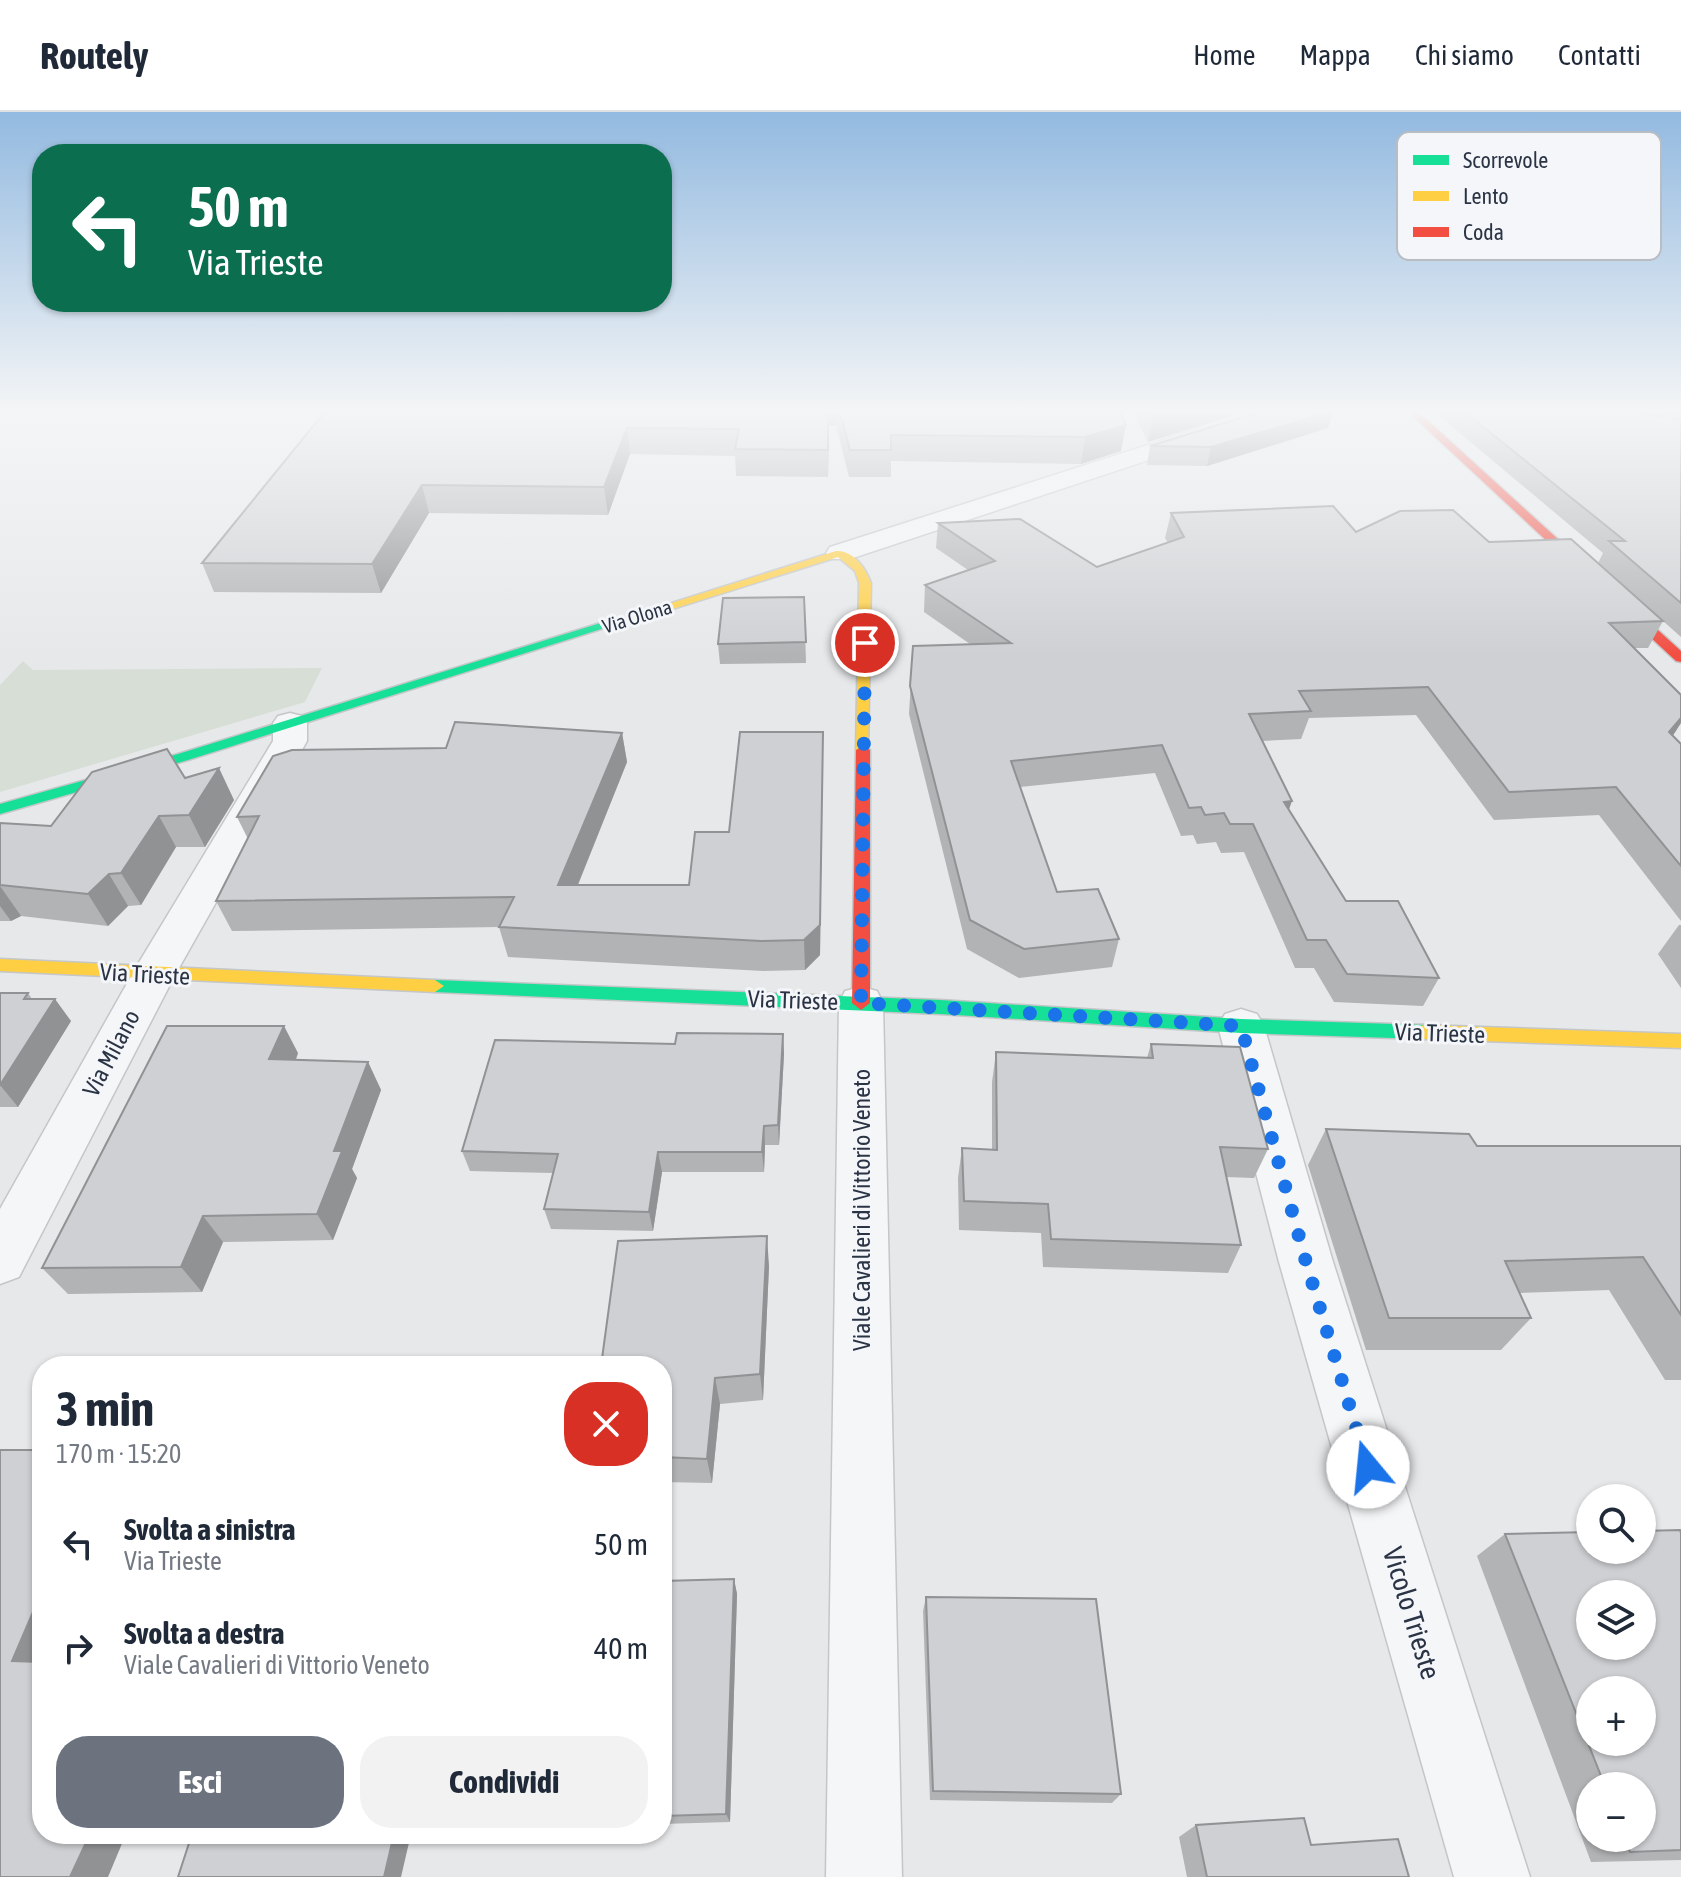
<!DOCTYPE html>
<html lang="it">
<meta charset="utf-8">
<style>
body{margin:0;font-family:"Asap Condensed",sans-serif;background:#f2f2f3;color:#1f2937;height:100vh;display:flex;flex-direction:column;font-size:30px;white-space:nowrap}
*{box-sizing:border-box;margin:0}
p{font-size:26px;color:#747a83}
.icon{flex:none;width:44px;height:44px;fill:none;stroke:currentColor;stroke-width:2;stroke-linecap:round;stroke-linejoin:round}
.map{position:relative;flex:1;overflow:hidden}
.sheet{position:absolute;left:32px;top:1244px;width:640px;height:488px;display:flex;flex-direction:column;background:#fff;border-radius:32px;box-shadow:0 2px 6px #0004}
.sheet>*{flex:none}
.banner{position:absolute;left:32px;top:32px;width:640px;height:168px;border-radius:32px;box-shadow:0 2px 6px #0004;background:#0b6e4f;color:#fff;overflow:hidden}
.controls{position:absolute;left:1576px;top:1372px;display:grid;gap:16px}
.controls a{display:grid;place-items:center;width:80px;height:80px;border-radius:50%;background:#fff;box-shadow:0 2px 6px #0004;font-size:40px}
.pin{position:absolute;display:grid;place-items:center;width:68px;height:68px;color:#fff;margin:-34px;border:4px solid #fff;border-radius:50%;box-shadow:0 2px 8px #0007}
.me{position:absolute;width:88px;margin:-44px;rotate:343deg;stroke-linejoin:round;filter:drop-shadow(0 0 6px #0008)}
.turn{display:flex;align-items:center;gap:28px;height:168px;padding:0 24px;font-size:36px}
.turn .icon{width:104px;height:104px;stroke-width:2.5}
.turn b{display:block;font-size:56px;line-height:68px}
.round{display:grid;place-items:center;flex:none;width:84px;height:84px;border-radius:32px;background:#f2f2f3}
.summary{display:flex;align-items:center;justify-content:space-between;height:136px;padding:0 24px}
h1{font-size:48px;font-weight:700;line-height:60px}
.button{display:flex;gap:16px;margin-top:auto;padding:16px 24px}
.button a{flex:1;height:92px;border-radius:32px;background:#6c737f;color:#fff;font-size:32px;font-weight:700;line-height:92px;text-align:center}
.button a+a{background:#f2f2f3;color:#1f2937}
ul{padding:0;list-style:none}
li{display:flex;align-items:center;gap:24px;height:104px;padding:0 24px}
li div{flex:1}
li b{display:block;font-size:30px}
li em{font-style:normal}
header{display:flex;align-items:center;gap:48px;box-sizing:border-box;height:112px;padding:0 40px;background:#fff;border-bottom:2px solid #e0e1e3}
header strong{font-size:38px}
nav{display:flex;gap:44px;margin-inline-start:auto;font-size:28px}
.map>svg:first-child{display:block}
.green{fill:#d6ded6}
.lines{fill:none;stroke-linecap:round;stroke-linejoin:round}
.street-casing{stroke:#c4c6c8;stroke-width:3}
.fast-casing{stroke:#c4c6c8;stroke-width:3}
.slow-casing{stroke:#c4c6c8;stroke-width:3}
.jam-casing{stroke:#c4c6c8;stroke-width:3}
.street{fill:#f5f6f7;fill-rule:evenodd}
.fast{fill:#16e098;fill-rule:evenodd}
.slow{fill:#ffcf43;fill-rule:evenodd}
.jam{fill:#f24e42;fill-rule:evenodd}
.wall{fill:#b1b3b5;fill-rule:evenodd}
.shaded-wall{fill:#909294}
.building{fill:#ced0d3;stroke:#909294;stroke-width:2;fill-rule:evenodd}
.route{stroke:#1a73e8;stroke-width:14;stroke-dasharray:0 25.2}
.labels{text-anchor:middle;dominant-baseline:central;stroke-width:6;stroke-linejoin:round;paint-order:stroke}
.far-street-label{font-size:20px;fill:#2b3445;stroke:#f4f6f9}
.street-label{font-size:24px;fill:#2b3445;stroke:#f4f6f9}
.near-street-label{font-size:28px;fill:#2b3445;stroke:#f4f6f9}
.key{fill:#f4f6f9;stroke:#b8bcc3;stroke-width:2}
.key-label{font-size:22px;fill:#2b3445}
</style>
<header>
<strong>Routely</strong>
<nav><a>Home</a><a>Mappa</a><a>Chi siamo</a><a>Contatti</a></nav>
</header>
<div class="map">
<svg width="1681" height="1765" viewBox="0 0 1681 1765">
<rect width="100%" height="100%" fill="#e6e8ea"/>
<polygon class="green" points="23,549 33,558 322,556 305,590 0,680 0,573"/>
<g class="lines">
<g class="street-casing">
<g id="street">
<polygon points="1204,315 1216,322 1212,327 850,447 830,447 826,441 830,435"/>
<polygon points="290,601 302,604 307,611 307,629 175,863 19,1165 0,1172 0,1097 138,852 273,629 273,611 278,604"/>
<polygon points="861,875 877,879 883,891 902,1765 826,1765 839,891 845,879"/>
<polygon points="1241,897 1257,902 1264,914 1333,1150 1530,1765 1454,1765 1279,1150 1218,914 1225,902"/>
</g>
</g>
<g class="fast-casing">
<g id="fast">
<polygon points="607,509 617,512 188,648 0,702 0,692 178,642"/>
<polygon points="435,868 940,888 1241,907 1424,913 1431,915 1433,920 1431,925 1424,927 1241,921 940,902 435,880 426,874"/>
</g>
</g>
<g class="slow-casing">
<g id="slow">
<path d="M836,439C853,438 866,456 871,471L868,641H858L856,638L859,471L855,459L838,445L615,515L605,512Z"/>
<polygon points="0,847 435,868 444,874 435,880 0,859"/>
<polygon points="1424,913 1681,922 1681,936 1424,927 1417,925 1415,920 1417,915"/>
</g>
</g>
<g class="jam-casing">
<g id="jam">
<polygon points="1405,297 1415,297 1681,539 1681,550 1676,549"/>
<polygon points="863,634 870,638 870,891 861,898 852,891 856,638"/>
</g>
</g>
<use href="#street" class="street"/>
<use href="#fast" class="fast"/>
<use href="#slow" class="slow"/>
<use href="#jam" class="jam"/>
</g>
<g class="wall">
<polygon points="327,297 1118,297 1121,339 1081,352 891,349 891,365 849,365 836,313 829,314 828,365 736,364 735,344 630,342 608,403 429,401 381,481 214,480 202,451"/>
<polygon points="1131,297 1254,297 1148,330"/>
<polygon points="1431,297 1681,297 1681,525 1598,451 1603,441"/>
<polygon points="1333,299 1328,316 1207,354 1147,353 1150,334"/>
<polygon points="1171,401 1356,420 1489,430 1663,509 1648,536 1634,536 1673,623 1681,632 1681,809 1599,703 1494,708 1416,603 1309,606 1301,627 1262,629 1289,698 1346,789 1439,866 1423,894 1334,890 1314,856 1295,856 1244,740 1221,741 1216,730 1197,732 1193,723 1181,724 1155,661 1020,675 1057,780 1119,827 1112,855 1019,866 967,837 909,602 913,534 970,532 924,500 925,473 968,458 936,436 938,411 1097,455 1168,431 1165,426"/>
<polygon points="804,485 806,551 720,552 718,532"/>
<polygon points="823,620 820,843 805,858 763,859 508,845 499,815 232,819 216,789 248,727 237,705 446,636 622,621 627,650 578,773 689,773 729,720"/>
<polygon points="185,666 234,688 205,735 176,735 141,793 128,794 108,814 21,804 11,809 0,809 0,711 51,714"/>
<polygon points="1679,813 1681,813 1681,876 1658,842"/>
<polygon points="0,881 28,881 32,887 71,909 18,995 0,995"/>
<polygon points="783,922 784,942 779,1033 765,1033 764,1060 662,1060 653,1119 551,1117 544,1097 553,1061 470,1059 462,1039 675,932"/>
<polygon points="1151,932 1268,1037 1254,1066 1226,1065 1241,1133 1228,1161 1043,1155 1041,1121 959,1118 958,1066 962,1036 992,1038 992,970 996,940 1147,946"/>
<polygon points="298,941 296,948 368,950 381,978 352,1057 357,1066 333,1128 223,1130 202,1180 68,1182 42,1156"/>
<polygon points="1326,1017 1477,1034 1681,1034 1681,1268 1665,1268 1609,1178 1519,1181 1531,1206 1501,1238 1366,1238 1308,1053"/>
<polygon points="769,1154 763,1288 720,1292 712,1371 662,1370 662,1254"/>
<path d="M1681,1421V1748L1591,1750L1477,1444L1505,1422ZM1590,1674H1642V1726H1590Z"/>
<polygon points="734,1467 737,1482 730,1710 662,1712 662,1469"/>
<polygon points="926,1485 1121,1682 1112,1691 930,1688 923,1499"/>
<polygon points="1196,1713 1311,1733 1409,1765 1187,1765 1179,1725"/>
</g>
<g class="shaded-wall">
<polygon points="828,297 836,297 836,313 829,314 828,365"/>
<polygon points="1178,297 1254,297 1148,330 1153,304"/>
<polygon points="1333,299 1328,316 1207,354 1211,335"/>
<polygon points="1126,313 1121,339 1081,352 1085,325"/>
<polygon points="627,316 630,342 608,403 604,375"/>
<polygon points="422,373 429,401 381,481 372,452"/>
<polygon points="1681,606 1681,611 1674,622 1652,648 1669,620"/>
<polygon points="823,620 820,843 805,858 804,828"/>
<polygon points="622,621 627,650 566,802 558,773"/>
<polygon points="219,656 234,688 205,735 189,703"/>
<polygon points="1292,689 1282,717 1284,690"/>
<polygon points="159,704 176,735 141,793 121,761"/>
<polygon points="109,762 128,794 108,814 88,782"/>
<polygon points="0,774 21,804 11,809 0,794"/>
<polygon points="55,887 71,909 18,995 0,973"/>
<polygon points="284,914 298,941 285,975 269,947"/>
<polygon points="783,922 784,942 779,1033 778,1013"/>
<polygon points="368,950 381,978 352,1057 357,1066 333,1128 317,1102 334,1039"/>
<polygon points="764,1014 765,1033 764,1060 762,1040"/>
<polygon points="658,1040 662,1060 653,1119 649,1100"/>
<polygon points="203,1104 223,1130 202,1180 181,1155"/>
<polygon points="767,1124 769,1154 763,1288 760,1262"/>
<polygon points="715,1266 720,1292 712,1371 707,1347"/>
<polygon points="734,1467 737,1482 730,1710 726,1702"/>
<polygon points="42,1479 42,1564 12,1549"/>
<polygon points="90,1722 126,1722 108,1765 70,1765"/>
<polygon points="394,1722 411,1722 401,1765 384,1765"/>
</g>
<g class="building">
<polygon points="327,297 828,297 828,338 735,337 739,317 627,316 604,375 422,373 372,452 202,451"/>
<polygon points="839,297 1118,297 1126,313 1085,325 891,323 891,338 850,338"/>
<polygon points="1149,297 1178,297 1153,304"/>
<polygon points="1269,297 1328,297 1333,299 1211,335 1150,334"/>
<polygon points="1461,297 1619,297 1681,308 1681,491 1609,429 1625,429"/>
<polygon points="1333,394 1356,420 1400,399 1453,398 1489,430 1571,427 1663,509 1609,511 1681,583 1681,606 1669,620 1681,632 1681,754 1616,675 1509,680 1428,575 1299,579 1311,599 1249,602 1292,689 1284,690 1346,789 1398,789 1439,866 1347,862 1326,828 1307,828 1253,712 1230,712 1224,701 1205,703 1201,695 1189,696 1162,633 1011,649 1057,780 1098,777 1119,827 1024,837 970,808 910,574 913,534 1011,531 925,473 995,449 938,411 1020,407 1097,455 1184,425 1171,401"/>
<polygon points="804,485 806,530 718,532 723,486"/>
<polygon points="455,610 622,621 558,773 689,773 695,720 729,720 740,620 823,620 820,813 804,828 761,829 499,815 514,785 216,789 259,704 237,705 273,644 292,638 446,636"/>
<polygon points="167,637 185,666 219,656 189,703 159,704 121,761 109,762 88,782 0,773 0,711 51,714 92,660"/>
<polygon points="0,881 28,881 24,887 55,887 0,973"/>
<polygon points="167,914 284,914 269,947 368,950 334,1039 342,1039 317,1102 203,1104 181,1155 42,1156"/>
<polygon points="677,921 783,922 778,1013 764,1014 762,1040 658,1040 649,1100 544,1097 558,1042 462,1039 495,928 675,932"/>
<polygon points="1151,932 1240,935 1268,1037 1220,1035 1241,1133 1051,1127 1048,1092 964,1089 962,1036 997,1038 996,940 1153,946"/>
<polygon points="1326,1017 1469,1022 1477,1034 1681,1034 1681,1203 1643,1145 1505,1149 1531,1206 1389,1206"/>
<polygon points="767,1124 760,1262 715,1266 707,1347 662,1345 662,1254 601,1254 618,1129"/>
<polygon points="0,1338 42,1338 42,1479 12,1549 42,1550 42,1722 90,1722 70,1765 0,1765"/>
<path d="M1680,1418L1681,1421V1738L1630,1740L1625,1726H1642V1674H1605L1505,1422L1590,1420V1438H1642V1419ZM1590,1482H1642V1534H1590ZM1590,1578H1642V1630H1590Z"/>
<polygon points="734,1467 726,1702 662,1704 662,1469"/>
<polygon points="926,1485 1096,1487 1121,1682 933,1679"/>
<polygon points="1304,1706 1311,1733 1398,1727 1409,1765 1207,1765 1196,1713"/>
<polygon points="192,1722 394,1722 384,1765 178,1765"/>
</g>
<linearGradient id="sky" x2="0" y2="1"><stop stop-color="#93bae0"/><stop offset="0.55" stop-color="#f4f5f6"/><stop offset="1" stop-color="#f4f5f6" stop-opacity="0"/></linearGradient>
<rect width="1681" height="544" fill="url(#sky)"/>
<g class="lines">
<polyline class="route" points="865,531 861,891 1241,914 1306,1150 1368,1355"/>
</g>
<g class="labels">
<g class="far-street-label">
<text transform="translate(637 504) rotate(-17)">Via Olona</text>
</g>
<g class="street-label">
<text transform="translate(145 862) rotate(3)">Via Trieste</text>
<text transform="translate(793 888) rotate(2)">Via Trieste</text>
<text transform="translate(1440 921) rotate(2)">Via Trieste</text>
<text transform="translate(111 941) rotate(-62)">Via Milano</text>
<text transform="translate(861 1098) rotate(-90)">Viale Cavalieri di Vittorio Veneto</text>
</g>
<g class="near-street-label">
<text transform="translate(1412 1501) rotate(73)">Vicolo Trieste</text>
</g>
</g>
<rect x="1397" y="20" width="264" height="128" rx="12" class="key"/>
<rect x="1413" y="43" width="36" height="10" fill="#16e098"/>
<rect x="1413" y="79" width="36" height="10" fill="#ffcf43"/>
<rect x="1413" y="115" width="36" height="10" fill="#f24e42"/>
<g class="key-label">
<text x="1463" y="56">Scorrevole</text>
<text x="1463" y="92">Lento</text>
<text x="1463" y="128">Coda</text>
</g>
</svg>
<div class="controls">
<a><svg class="icon" aria-label="search" viewBox="0 0 24 24"><circle cx="10" cy="10" r="6"/><path d="M15 15l6 6"/></svg></a>
<a><svg class="icon" aria-label="layers" viewBox="0 0 24 24"><path d="M12 4l9 5-9 5-9-5zM3 14l9 5 9-5"/></svg></a>
<a>+</a>
<a>−</a>
</div>
<div class="pin" style="left:865px;top:531px;background:#d93025"><svg class="icon" aria-label="arrive" viewBox="0 0 24 24"><path d="M6 21V4h12l-3 4 3 4H6"/></svg></div>
<svg class="me" style="left:1368px;top:1355px" viewBox="-20 -20 40 40"><circle r="19" fill="#fff"/><path d="M0-13L10 11 0 6-10 11z" fill="#1a73e8"/></svg>
<div class="banner">
<div class="turn"><svg class="icon" aria-label="left" viewBox="0 0 24 24"><path d="M17 20v-9H6M10 6l-5 5 5 5"/></svg><div><b>50 m</b>Via Trieste</div></div>
</div>
<section class="sheet">
<div class="summary"><div><h1>3 min</h1><p>170 m · 15:20</p></div><a class="round" style="background:#d93025;color:#fff"><svg class="icon" aria-label="close" viewBox="0 0 24 24"><path d="M6 6l12 12M18 6L6 18"/></svg></a></div>
<ul>
<li><svg class="icon" aria-label="left" viewBox="0 0 24 24"><path d="M17 20v-9H6M10 6l-5 5 5 5"/></svg><div><b>Svolta a sinistra</b><p>Via Trieste</p></div><em>50 m</em></li>
<li><svg class="icon" aria-label="right" viewBox="0 0 24 24"><path d="M7 20v-9h11M14 6l5 5-5 5"/></svg><div><b>Svolta a destra</b><p>Viale Cavalieri di Vittorio Veneto</p></div><em>40 m</em></li>
</ul>
<div class="button"><a>Esci</a><a>Condividi</a></div>
</section>
</div>
